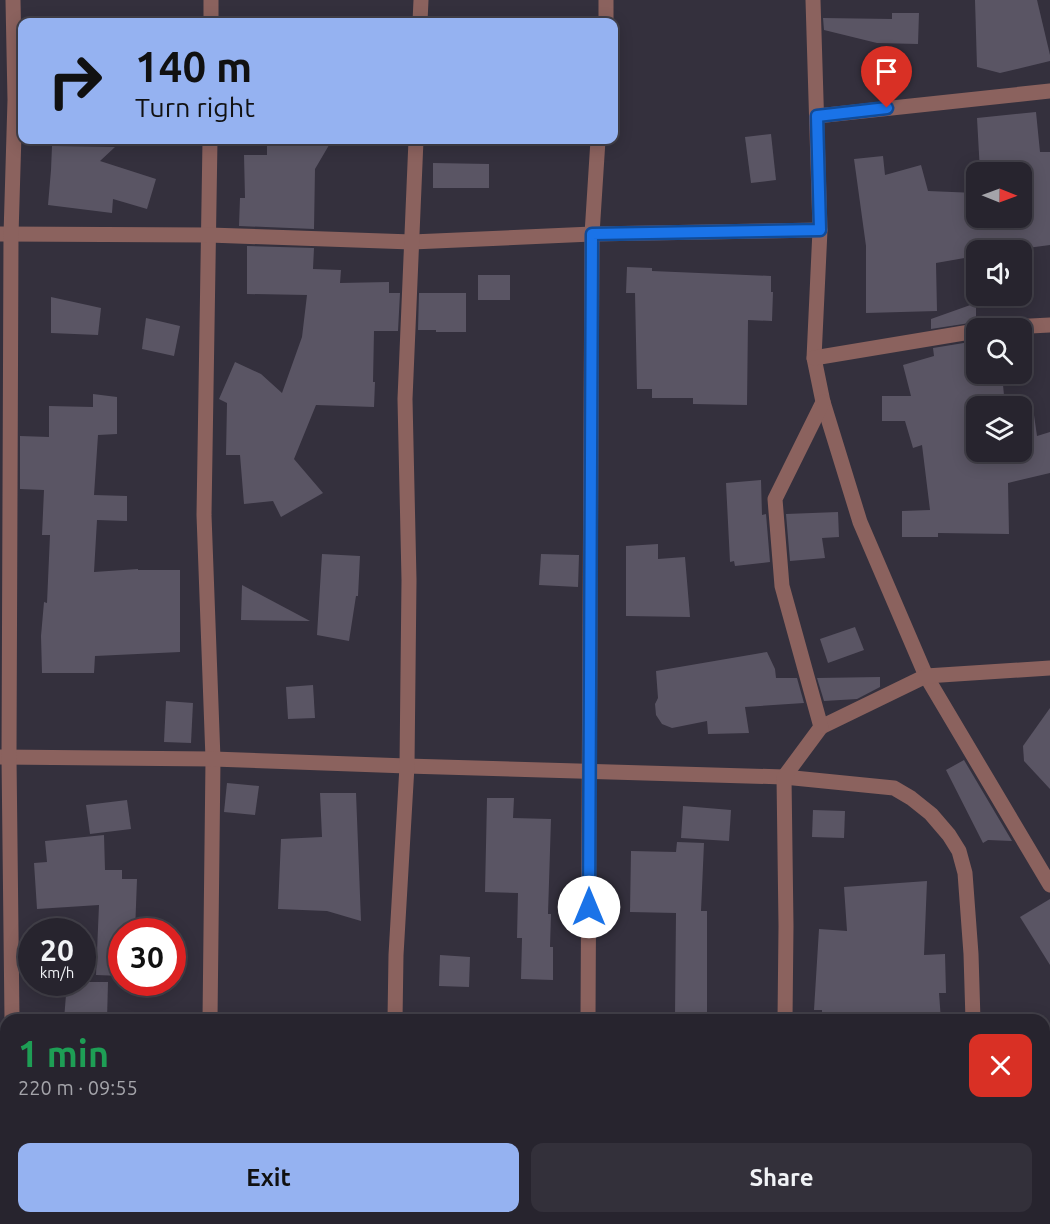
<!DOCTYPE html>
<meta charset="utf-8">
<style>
body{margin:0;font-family:Ubuntu,sans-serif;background:#33303a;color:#f1f3f6;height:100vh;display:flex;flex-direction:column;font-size:22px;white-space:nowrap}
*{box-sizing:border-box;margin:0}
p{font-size:20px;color:#a4a4aa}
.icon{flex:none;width:33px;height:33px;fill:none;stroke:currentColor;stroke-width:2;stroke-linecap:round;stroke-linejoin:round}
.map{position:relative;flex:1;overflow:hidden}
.drawer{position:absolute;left:0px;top:1014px;width:1050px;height:210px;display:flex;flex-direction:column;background:#27242e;border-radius:18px 18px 0 0;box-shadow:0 3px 15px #0003,0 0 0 2px #43414a}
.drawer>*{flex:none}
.top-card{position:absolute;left:18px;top:18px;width:600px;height:126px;border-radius:12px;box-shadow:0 3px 15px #0003,0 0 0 2px #43414a;background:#95b2f1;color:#111;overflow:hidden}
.needle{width:39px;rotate:91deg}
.controls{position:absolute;left:966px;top:162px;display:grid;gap:12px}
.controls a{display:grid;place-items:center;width:66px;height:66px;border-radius:12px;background:#27242e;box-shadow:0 3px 15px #0003,0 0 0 2px #43414a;font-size:30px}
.speed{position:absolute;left:18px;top:918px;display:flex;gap:12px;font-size:30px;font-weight:700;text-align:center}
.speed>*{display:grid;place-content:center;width:78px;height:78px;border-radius:50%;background:#27242e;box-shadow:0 3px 15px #0003,0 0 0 2px #43414a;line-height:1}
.speed small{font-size:15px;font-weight:400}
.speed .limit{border:9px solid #d22;background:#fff;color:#111}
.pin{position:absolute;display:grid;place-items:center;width:51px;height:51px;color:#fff;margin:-62px -26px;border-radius:50% 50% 50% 0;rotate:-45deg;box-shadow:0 0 6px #0007}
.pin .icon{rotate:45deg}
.me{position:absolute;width:66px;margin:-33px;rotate:0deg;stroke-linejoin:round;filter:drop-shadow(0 0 4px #0008)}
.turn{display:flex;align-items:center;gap:21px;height:126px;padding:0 18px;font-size:27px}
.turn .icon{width:78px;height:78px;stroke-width:2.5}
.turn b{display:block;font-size:42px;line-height:51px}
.round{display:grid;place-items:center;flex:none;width:63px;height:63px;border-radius:12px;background:#33303a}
.head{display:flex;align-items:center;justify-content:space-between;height:102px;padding:0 18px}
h1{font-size:36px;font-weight:600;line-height:45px;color:#1e9e55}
.cta{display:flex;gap:12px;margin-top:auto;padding:12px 18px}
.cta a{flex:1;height:69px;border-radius:12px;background:#95b2f1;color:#111;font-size:24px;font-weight:600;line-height:69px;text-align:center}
.cta a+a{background:#33303a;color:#f1f3f6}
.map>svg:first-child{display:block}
.building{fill:#5a5564}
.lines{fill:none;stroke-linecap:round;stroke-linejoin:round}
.minor{stroke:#8b625e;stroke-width:15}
.route-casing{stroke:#114b97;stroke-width:15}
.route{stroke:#1a73e8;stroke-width:10}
</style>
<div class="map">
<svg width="1050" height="1224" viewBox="0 0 1050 1224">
<rect width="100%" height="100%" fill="#34303d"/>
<g class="building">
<polygon points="975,0 1037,0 1050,55 1050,61 1000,73 977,67"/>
<polygon points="892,13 919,13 918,44 877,43 824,30 823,18 892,19"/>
<polygon points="1036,112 1040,152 1050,152 1050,245 1012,250 976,250 976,256 936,263 937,311 866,313 866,246 854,159 883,156 885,175 921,165 928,191 976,193 976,218 1022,218 1022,172 980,172 977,118"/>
<polygon points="771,134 776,180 751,183 745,137"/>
<polygon points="267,140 332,140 315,169 314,229 239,226 240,198 245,198 244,155 267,155"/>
<polygon points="52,146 115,147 100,161 156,179 147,209 113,199 112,213 48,205 51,170"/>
<polygon points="433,163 489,164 489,188 433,188"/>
<polygon points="247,246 314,248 313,269 341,270 340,283 389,282 389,293 400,293 398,331 374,331 373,382 375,382 374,407 316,405 294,459 323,493 281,517 273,501 244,504 240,455 226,455 227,403 219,399 235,362 261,374 282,393 302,337 307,295 247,294"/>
<polygon points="627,267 652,268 652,271 771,276 771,292 773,292 772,321 748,320 747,405 693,404 693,398 652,398 652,389 637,389 635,293 626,293"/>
<rect x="478" y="275" width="32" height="25"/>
<polygon points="419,293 466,293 466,332 436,332 436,330 418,330"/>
<polygon points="51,297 101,308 98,335 51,333"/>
<polygon points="976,303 976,322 931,329 931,319"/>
<polygon points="146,318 180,326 174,356 142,349"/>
<polygon points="976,341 976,374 1002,374 1005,406 1014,405 1014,406 976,406 976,452 1022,452 1022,410 1033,408 1037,436 1050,432 1050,473 1008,483 1009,534 938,533 938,537 902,537 902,511 930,510 922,445 913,448 905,421 882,421 882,396 911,396 903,365 934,356 933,348"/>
<polygon points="93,394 117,397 117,434 98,435 94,495 127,496 127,521 97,520 94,572 138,569 138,570 180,570 180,652 95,656 94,673 42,673 41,636 44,602 47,603 50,535 42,535 44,490 20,489 20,436 49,437 49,406 93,407"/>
<polygon points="761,480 762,515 766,514 770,562 735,566 734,561 730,562 726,483"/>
<polygon points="838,512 839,537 822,538 825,558 790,561 786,514"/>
<polygon points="658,544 658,559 685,557 690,617 626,616 626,546"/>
<polygon points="322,554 360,556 358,596 356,596 349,641 317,635"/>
<polygon points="541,554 579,555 578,587 539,585"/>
<polygon points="242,585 310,621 241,620"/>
<polygon points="855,627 864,650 828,663 820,639"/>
<polygon points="767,652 775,669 776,678 797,678 804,703 745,707 749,733 708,734 707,721 672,728 662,724 656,715 655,704 658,698 656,671"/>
<polygon points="880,677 880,687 857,699 824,701 817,678"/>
<polygon points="313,685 315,718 288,719 286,687"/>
<polygon points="166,701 193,703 191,743 164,742"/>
<polygon points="1050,708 1050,789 1024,761 1023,746"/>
<polygon points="964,760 1012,841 988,840 983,843 946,770"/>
<polygon points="227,783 259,786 255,815 224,812"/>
<polygon points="320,793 356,793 361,921 327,911 278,909 281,839 322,837"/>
<polygon points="487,798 514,798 513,818 551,819 548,914 551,914 550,947 553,947 553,980 521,979 522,938 517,938 518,893 485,892"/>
<polygon points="127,800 131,829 90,834 86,805"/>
<polygon points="683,806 731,810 729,841 681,838"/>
<polygon points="813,810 845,811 844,838 812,837"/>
<polygon points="104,835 105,870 122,870 122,879 137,879 135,932 122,932 122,976 96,975 99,905 37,909 34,863 47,862 45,841"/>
<polygon points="677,842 704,843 701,911 707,911 707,1016 675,1016 676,913 630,912 631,851 676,852"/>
<polygon points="927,881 924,955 945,954 946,993 939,993 941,1020 914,1020 914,1018 822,1015 822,1010 814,1010 819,929 847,931 844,887"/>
<polygon points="1050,899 1050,965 1020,917"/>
<polygon points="440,955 470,957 469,987 439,986"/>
<polygon points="67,982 108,982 107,1020 64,1020"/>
</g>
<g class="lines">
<g class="minor">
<polyline points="813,0 820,230 814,358 823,402 860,522 926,676 1050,885"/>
<polyline points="211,22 211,0"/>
<polyline points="420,22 421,0"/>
<polyline points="606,22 606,0"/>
<polyline points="817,116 1050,91"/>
<polyline points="210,140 204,515 213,759 210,1020"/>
<polyline points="0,234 209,235 412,242 592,234 820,230"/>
<polyline points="993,328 1050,325"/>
<polyline points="814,358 976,331"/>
<polyline points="821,727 926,676 1050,668"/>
<polyline points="0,757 213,759 407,766 784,777 894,788 911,798 931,814 949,835 959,851 965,873 971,954 973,1020"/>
<polyline points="12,1020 9,757 11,235 15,100 13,0"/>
<polyline points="395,1020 396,955 407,766 409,580 405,399 416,140"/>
<polyline points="588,1020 592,234 598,140"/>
<polyline points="785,1020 786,926 784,777 821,727 782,586 775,499 823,402"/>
<polyline points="13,1218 13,1224"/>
<polyline points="208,1224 208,1218"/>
<polyline points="392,1224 392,1218"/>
<polyline points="581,1224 582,1218"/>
<polyline points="779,1224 779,1218"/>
<polyline points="971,1224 971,1218"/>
</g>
</g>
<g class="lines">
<g class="route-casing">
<polyline id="route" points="589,907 592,234 820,230 817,116 887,108"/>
</g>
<use href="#route" class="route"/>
</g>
</svg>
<div class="controls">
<a><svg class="needle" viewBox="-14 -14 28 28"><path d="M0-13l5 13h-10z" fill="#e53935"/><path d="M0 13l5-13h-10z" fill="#a4a4aa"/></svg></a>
<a><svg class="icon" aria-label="sound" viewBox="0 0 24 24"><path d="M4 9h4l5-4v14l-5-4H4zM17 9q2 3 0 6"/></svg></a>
<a><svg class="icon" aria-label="search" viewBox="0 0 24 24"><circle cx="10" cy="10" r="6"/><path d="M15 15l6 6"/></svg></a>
<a><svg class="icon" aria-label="layers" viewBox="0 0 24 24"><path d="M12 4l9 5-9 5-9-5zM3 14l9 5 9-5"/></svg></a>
</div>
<div class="speed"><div>20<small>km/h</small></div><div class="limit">30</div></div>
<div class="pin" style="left:887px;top:108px;background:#d93025"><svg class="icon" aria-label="arrive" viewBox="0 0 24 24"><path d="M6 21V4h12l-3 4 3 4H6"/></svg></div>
<svg class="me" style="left:589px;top:907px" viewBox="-20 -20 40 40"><circle r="19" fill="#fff"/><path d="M0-13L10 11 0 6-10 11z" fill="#1a73e8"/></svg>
<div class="top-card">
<div class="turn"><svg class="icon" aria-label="right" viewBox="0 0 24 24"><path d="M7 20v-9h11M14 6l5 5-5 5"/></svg><div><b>140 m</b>Turn right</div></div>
</div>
<section class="drawer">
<div class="head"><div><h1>1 min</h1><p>220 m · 09:55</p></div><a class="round" style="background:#d93025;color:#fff"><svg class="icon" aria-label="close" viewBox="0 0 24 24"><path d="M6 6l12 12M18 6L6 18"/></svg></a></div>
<div class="cta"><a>Exit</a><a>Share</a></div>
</section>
</div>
